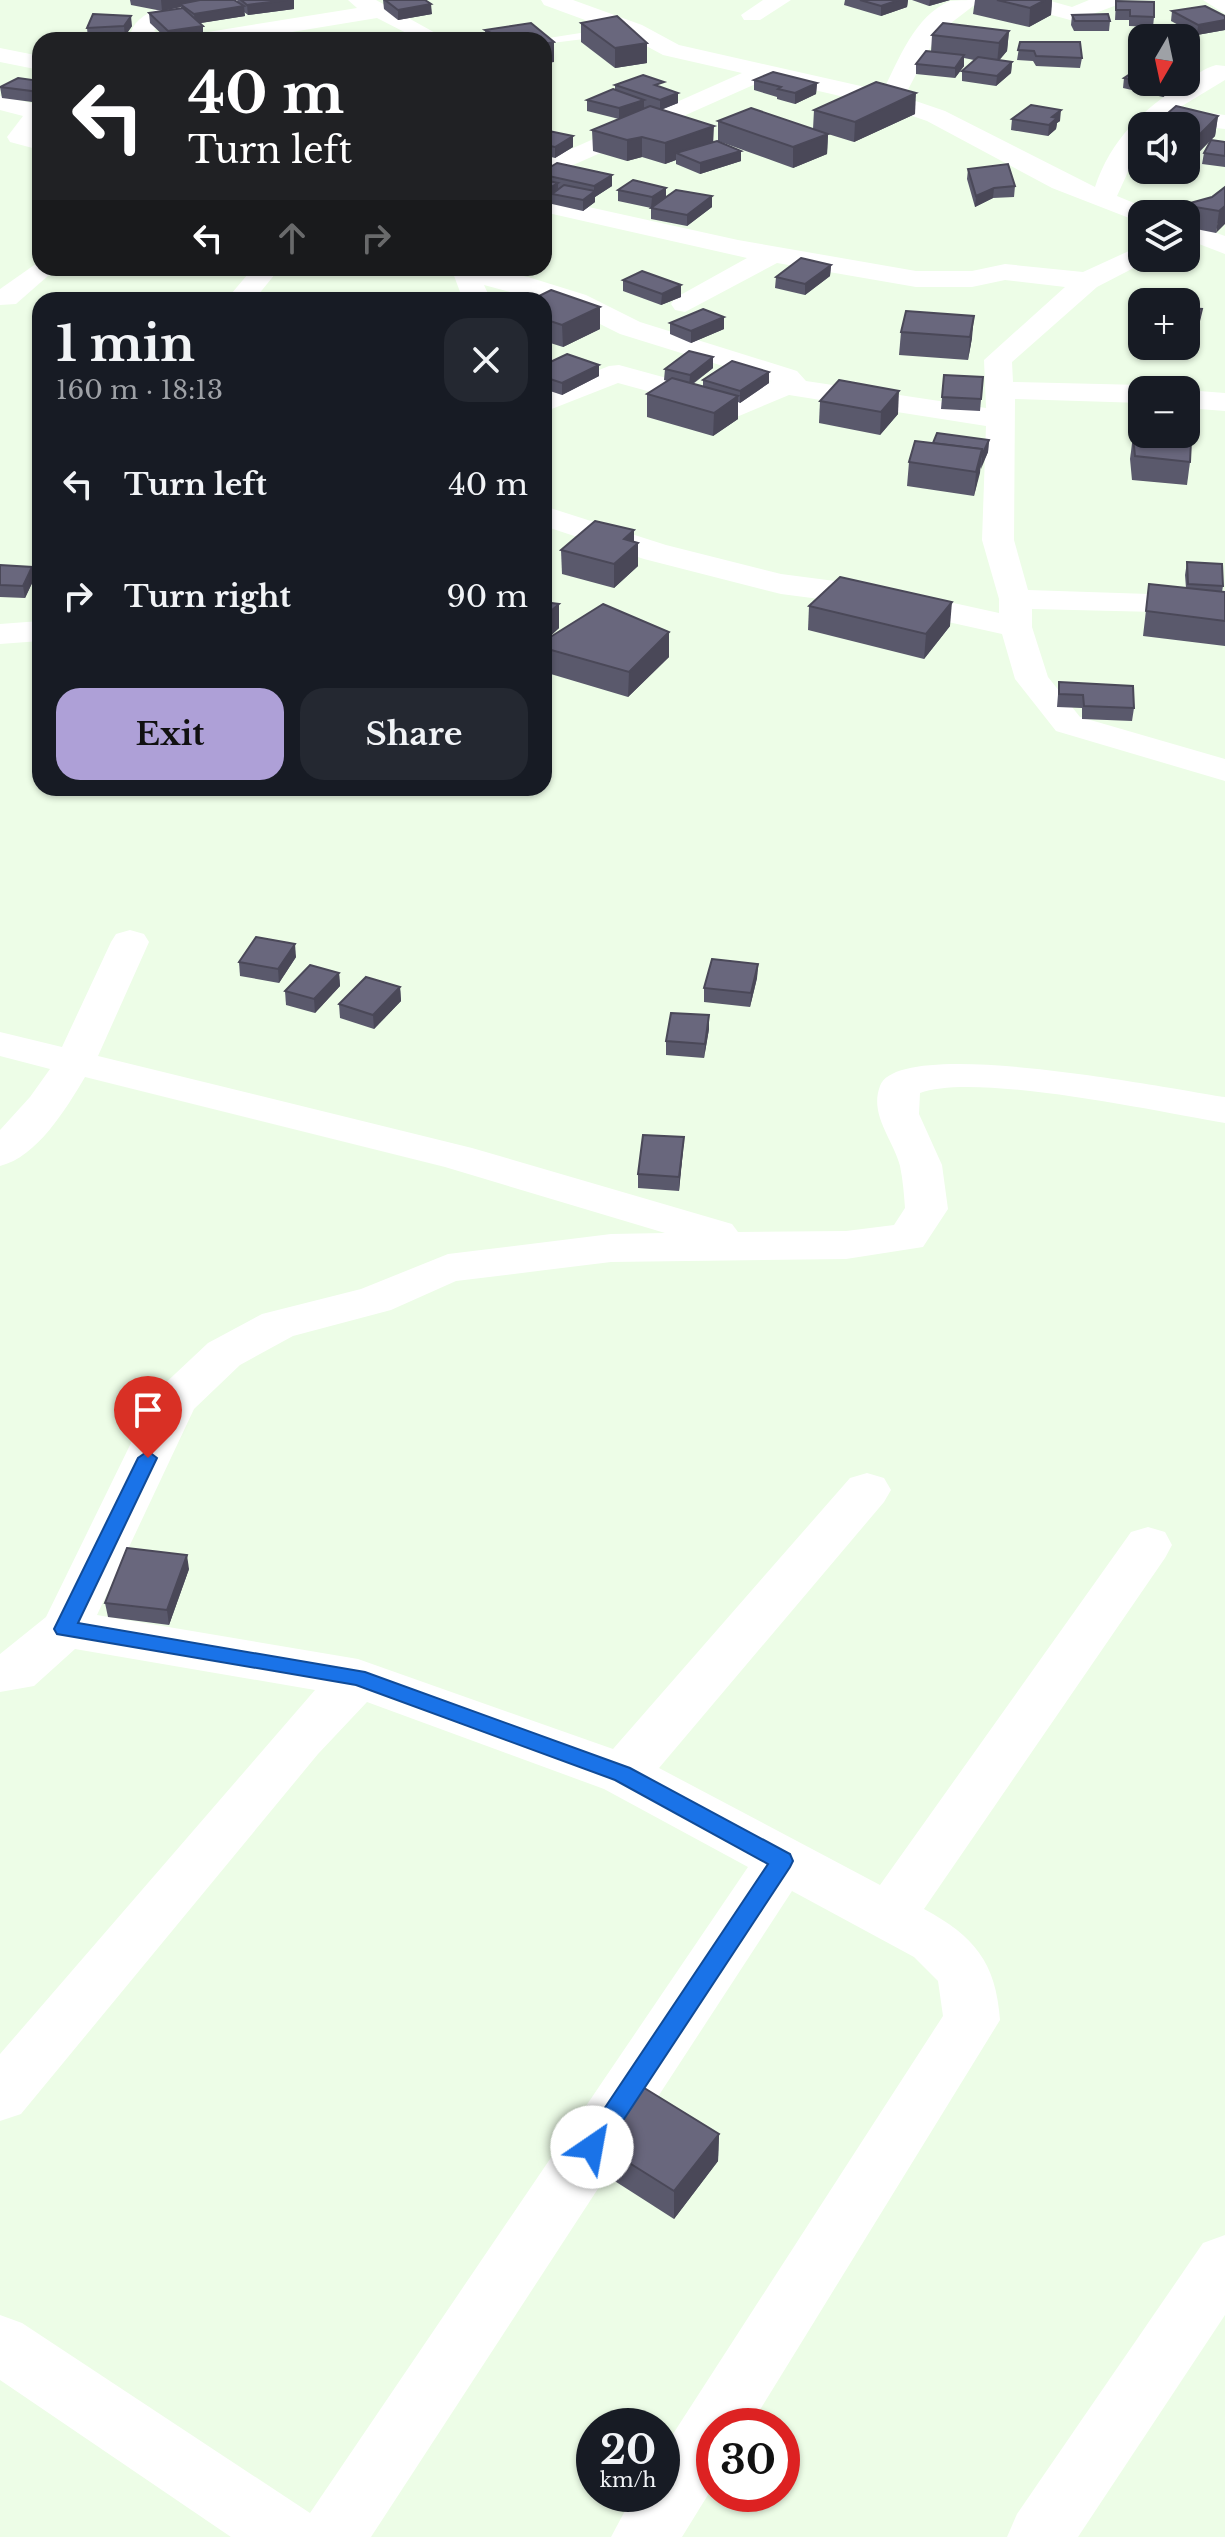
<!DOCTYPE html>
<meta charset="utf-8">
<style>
body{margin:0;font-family:"Libre Baskerville",serif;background:#242831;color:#f1f3f6;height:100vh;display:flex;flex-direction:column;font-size:30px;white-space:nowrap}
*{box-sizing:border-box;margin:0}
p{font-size:26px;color:#9ea1a6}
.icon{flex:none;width:44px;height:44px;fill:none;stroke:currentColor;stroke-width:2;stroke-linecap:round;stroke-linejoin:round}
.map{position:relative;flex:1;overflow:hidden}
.side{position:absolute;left:32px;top:292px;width:520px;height:504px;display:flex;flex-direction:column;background:#171b24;border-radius:24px;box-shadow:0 2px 6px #0004}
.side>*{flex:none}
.banner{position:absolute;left:32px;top:32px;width:520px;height:244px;border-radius:24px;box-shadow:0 2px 6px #0004;background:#202124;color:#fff;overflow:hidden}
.needle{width:52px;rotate:189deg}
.buttons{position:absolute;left:1128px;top:24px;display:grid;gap:16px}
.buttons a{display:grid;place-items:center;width:72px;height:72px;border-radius:16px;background:#171b24;box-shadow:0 2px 6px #0004;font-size:40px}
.speed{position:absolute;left:576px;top:2408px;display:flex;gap:16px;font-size:40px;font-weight:700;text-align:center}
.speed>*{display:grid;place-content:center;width:104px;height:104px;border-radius:50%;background:#171b24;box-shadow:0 2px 6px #0004;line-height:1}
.speed small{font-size:20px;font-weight:400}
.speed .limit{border:12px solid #d22;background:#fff;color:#111}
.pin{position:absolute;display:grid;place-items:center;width:68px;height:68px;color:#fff;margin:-82px -34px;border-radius:50% 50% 50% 0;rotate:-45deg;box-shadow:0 0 8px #0007}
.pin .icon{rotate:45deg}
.me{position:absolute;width:88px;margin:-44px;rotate:33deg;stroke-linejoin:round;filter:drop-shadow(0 0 6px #0008)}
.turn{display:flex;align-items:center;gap:28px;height:168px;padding:0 24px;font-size:36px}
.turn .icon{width:104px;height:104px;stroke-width:2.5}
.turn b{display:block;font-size:56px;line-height:68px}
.lanes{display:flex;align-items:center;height:76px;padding:0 24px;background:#0003;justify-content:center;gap:40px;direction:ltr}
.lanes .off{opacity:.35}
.round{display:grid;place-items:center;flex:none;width:84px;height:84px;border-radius:24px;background:#242831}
.head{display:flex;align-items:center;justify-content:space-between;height:136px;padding:0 24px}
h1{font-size:48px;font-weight:700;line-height:60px}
.action{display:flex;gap:16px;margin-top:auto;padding:16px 24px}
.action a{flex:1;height:92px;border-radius:24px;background:#aea0d7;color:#111;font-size:32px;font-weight:700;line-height:92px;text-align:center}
.action a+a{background:#242831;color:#f1f3f6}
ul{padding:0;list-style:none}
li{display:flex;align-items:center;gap:24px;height:112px;padding:0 24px}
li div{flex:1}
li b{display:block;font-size:30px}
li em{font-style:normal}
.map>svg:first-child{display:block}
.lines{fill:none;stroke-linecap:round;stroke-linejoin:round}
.lane{fill:#fff;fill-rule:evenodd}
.street{fill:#fff;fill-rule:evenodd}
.wall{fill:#5a596c}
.shaded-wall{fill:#4a4858}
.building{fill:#69677d;stroke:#4a4858;stroke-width:2}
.route{fill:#1a73e8;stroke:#114b97;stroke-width:2}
</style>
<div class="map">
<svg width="1225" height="2537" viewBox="0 0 1225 2537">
<rect width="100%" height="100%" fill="#edfde7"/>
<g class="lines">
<polygon class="lane" points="612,28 618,32 616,35 544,44 544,40 536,40"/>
<g class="street">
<path d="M205,0H251L248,5L174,19L154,30L165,40H139L131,32C140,6 182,4 205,0Z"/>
<polygon points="348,0 376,0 448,40 420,40 377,18 244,40 191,40 202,33 357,8"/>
<path d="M541,0H573L642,25L679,45L883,91C898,61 915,15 950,1C959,0 971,0 981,0L938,33L904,97L945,111L1095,187C1111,139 1142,111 1183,83C1193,77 1204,68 1216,65L1225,66V80L1177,109L1225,115V129L1161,122L1156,126H1142V141L1117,196L1151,210L1154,214H1142V223L1052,188L927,121L883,106L767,79L544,178V161L742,73L663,55L626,35L544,5Z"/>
<polygon points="763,0 791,0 760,20 744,20 741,15"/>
<polygon points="1011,0 1047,0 1072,7 1089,0 1120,0 1117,5 1074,21 1014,5"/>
<polygon points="1203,0 1225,0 1225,14"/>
<polygon points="0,48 40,56 40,70 0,62"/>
<polygon points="0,96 40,105 40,126 34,134 40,135 40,150 10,142 7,137 23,116 0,110"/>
<polygon points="557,200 738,240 916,271 972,271 1005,264 1083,272 1142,245 1142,258 1151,259 1097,287 1012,362 1013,382 1142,385 1154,390 1142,390 1142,403 1015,399 1014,540 1028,590 1210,596 1214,603 1210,610 1198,613 1032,609 1032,627 1048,677 1080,717 1225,759 1225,781 1056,731 1015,679 1002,634 881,607 781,594 644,559 544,526 544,506 666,545 781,574 881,587 999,613 999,599 982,540 986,426 789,395 739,416 618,383 544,412 544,392 609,366 619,365 736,397 771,381 620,334 566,307 484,285 491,300 463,300 453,273 456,268 482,268 528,277 586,295 640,322 797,371 806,381 986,408 984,360 1065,287 1005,280 972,287 916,287 777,263 685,312 675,310 671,304 675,298 747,258 548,213 544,208"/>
<polygon points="1186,222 1225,236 1225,254 1186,239"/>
<polygon points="40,261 40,268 57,268 16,304 0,305 0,289"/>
<polygon points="253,268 280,268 254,300 226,300"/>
<polygon points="1186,390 1225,393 1225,411 1186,408"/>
<polygon points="40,621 40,641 0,644 0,624"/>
<path d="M130,930L144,934L149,942L98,1056L472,1148L732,1224L738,1232L846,1231L894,1225L905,1208C904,1195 903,1180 900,1166C893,1139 869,1115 880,1086C900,1034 1176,1090 1225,1097V1123C1158,1112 976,1072 920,1093L919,1114L942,1165L948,1209L923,1247L846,1259L611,1262L456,1281L391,1310L293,1336L240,1365L194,1409L97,1615L358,1659L613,1749L850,1478L867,1473L884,1478L891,1490L884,1502L659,1768L880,1885L1131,1532L1148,1527L1165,1532L1172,1545L1165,1558L924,1909C974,1936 996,1962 1000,2020L750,2426H714V2485L682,2537H611L634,2494H662V2451L943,2016L938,1981L914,1957L792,1891L371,2537H231L0,2380V2315L22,2323L310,2513L748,1867L604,1789L367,1702L318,1754L21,2114L0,2121V2054L315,1690L75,1649L34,1686L0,1692V1654L46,1617L152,1400L159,1389L208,1343L262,1314L361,1289L448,1254L611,1234L665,1233L445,1167L85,1077C66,1109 37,1157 0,1166V1130L30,1097L50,1069L0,1056V1032L62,1047L111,942L116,934Z"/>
<polygon points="1225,2235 1225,2315 1078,2537 1007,2537 1017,2514 1203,2243"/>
</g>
</g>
<g class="wall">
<polygon points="130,0 234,0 238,2 237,0 294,0 294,9 248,15 244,12 245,16 200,23 203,36 168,40 150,23 149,13 181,9 181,7 162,11 131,5"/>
<polygon points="383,0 425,0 432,14 398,20 384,9"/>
<polygon points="845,0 908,0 907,7 881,16 844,5"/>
<polygon points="912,0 950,0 929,6"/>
<polygon points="975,0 1052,0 1051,15 1029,27 973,14"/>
<polygon points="1116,1 1154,17 1153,27 1129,26 1129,20 1115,20"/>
<polygon points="1172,11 1225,16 1225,30 1197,35 1171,21"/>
<polygon points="1072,15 1110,21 1109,31 1074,31 1071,25"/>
<polygon points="531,23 554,42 554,62 544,63 544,40 485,40 485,30"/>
<polygon points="581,23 647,43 647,63 615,68 581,42"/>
<polygon points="132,26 125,36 88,38 87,28"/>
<polygon points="1009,31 1007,51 999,60 1012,62 1011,73 996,86 962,81 962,71 974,60 964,58 964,66 955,78 916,74 916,64 931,52 932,35"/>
<polygon points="1020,42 1082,58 1080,68 1036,66 1033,61 1017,60"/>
<polygon points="1124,78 1184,83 1163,97 1123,88"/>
<polygon points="754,80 817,83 816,94 795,104 777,99 777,97 754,90"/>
<polygon points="40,81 40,103 2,98 0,87"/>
<polygon points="615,85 664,88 678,103 661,110 741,161 700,174 676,164 676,160 665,164 642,157 627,161 593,151 592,130 619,119 587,111 587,100 615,89"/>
<polygon points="814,110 915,114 854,142 828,134 827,154 793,168 718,141 718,121 813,129"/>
<polygon points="1218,116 1215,136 1195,156 1186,155 1186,126"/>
<polygon points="1012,119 1060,121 1057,123 1056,129 1048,136 1011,130"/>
<polygon points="544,130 573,136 573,147 555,158 544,155"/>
<polygon points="1225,142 1225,167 1202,164 1204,153"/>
<polygon points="968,169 1015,186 1014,197 993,198 975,207 967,179"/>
<polygon points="544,171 612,186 595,197 595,202 583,211 552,204 552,197 544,202"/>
<polygon points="1225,187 1216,233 1186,227 1186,214 1182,214 1183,205 1212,197"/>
<polygon points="618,190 666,197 712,196 712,207 687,226 651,219 651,208 618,201"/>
<polygon points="831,265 830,276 805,295 775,288 776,277"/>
<polygon points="623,280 681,285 681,297 661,305 623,291"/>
<polygon points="544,300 600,307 600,329 563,347 544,341"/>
<polygon points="1186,308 1202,309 1197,336 1186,335"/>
<polygon points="906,311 972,338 968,360 899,355 901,332"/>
<polygon points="724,317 724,329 691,343 670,334 670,323"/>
<polygon points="713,357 713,368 693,384 703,386 703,380 769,372 769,383 740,403 738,402 738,419 713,436 647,417 647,394 667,381 664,380 665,369"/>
<polygon points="544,365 599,365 599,376 562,395 544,389"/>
<polygon points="944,375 983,377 980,411 941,409"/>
<polygon points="820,401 898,414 880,435 819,423"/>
<polygon points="1133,436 1190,462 1187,485 1132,480 1130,459"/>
<polygon points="989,440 988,452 980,469 974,496 907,486 909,462 933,443"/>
<polygon points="634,541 638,566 614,588 562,574 561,550"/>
<polygon points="1187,562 1223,586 1222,592 1225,592 1225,646 1143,636 1149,584 1186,588 1185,575"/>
<polygon points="0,565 32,567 34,579 25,598 0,597"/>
<polygon points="544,602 559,628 548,638 669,632 669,657 628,697 544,672"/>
<polygon points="809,606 950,626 924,659 808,630"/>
<polygon points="1059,682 1134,708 1132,721 1082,719 1082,708 1057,707"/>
<polygon points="296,957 279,983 240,976 239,962"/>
<polygon points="758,964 757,978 750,1007 704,1002 704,988"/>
<polygon points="339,973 340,986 315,1013 286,1005 285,991"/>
<polygon points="400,987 401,1001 374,1029 340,1018 339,1004"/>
<polygon points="709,1015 709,1029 704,1058 666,1055 666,1041"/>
<polygon points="684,1137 679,1191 638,1188 638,1174"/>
<polygon points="189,1569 169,1625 108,1617 105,1603"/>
<polygon points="719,2134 718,2161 674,2219 596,2169 596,2142"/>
</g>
<g class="shaded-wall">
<polygon points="161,0 214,0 180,4 181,7 162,11"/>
<polygon points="287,0 294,0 294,9 248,15 247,5"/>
<polygon points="899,0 908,0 907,7 881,16 881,6"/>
<polygon points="930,0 950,0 929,6"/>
<polygon points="1045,0 1052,0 1051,15 1029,27 1030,8"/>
<polygon points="431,4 432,14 398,20 398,10"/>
<polygon points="244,6 245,16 195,24 194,14"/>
<polygon points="131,16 132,26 125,36 124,26"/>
<polygon points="1225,20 1225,30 1197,35 1198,25"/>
<polygon points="203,26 203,36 169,40 168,31"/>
<polygon points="1009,31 1007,51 997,63 999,43"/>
<polygon points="554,42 554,62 544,63 544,44"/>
<polygon points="647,43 647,63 615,68 615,48"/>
<polygon points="964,55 964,66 955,78 955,68"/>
<polygon points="1012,62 1011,73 996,86 997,76"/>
<polygon points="1171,82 1184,82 1163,97 1164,87"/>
<polygon points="817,83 816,94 795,104 795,93"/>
<polygon points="678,93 678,103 660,110 660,100"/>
<polygon points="916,93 915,114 854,142 855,122"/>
<polygon points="644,100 644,110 619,119 619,108"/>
<polygon points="1061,110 1060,121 1057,123 1056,129 1048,136 1049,125 1052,117"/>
<polygon points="1218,116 1215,136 1195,156 1198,136"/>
<polygon points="714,126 713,146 676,153 676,160 665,164 665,143"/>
<polygon points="828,134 827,154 793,168 793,147"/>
<polygon points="573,136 573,147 555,158 555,147"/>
<polygon points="642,137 642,157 627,161 627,140"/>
<polygon points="741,151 741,161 700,174 700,163"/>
<polygon points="612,175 612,186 595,197 595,202 583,211 583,200 594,191 594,186"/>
<polygon points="558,183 558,194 552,194 552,197 544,202 544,191"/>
<polygon points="666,188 666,199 651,208 652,197"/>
<polygon points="994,188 993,198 975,207 976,196"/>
<polygon points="712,196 712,207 687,226 687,215"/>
<polygon points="1225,206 1225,224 1216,233 1219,211"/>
<polygon points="831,265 830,276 805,295 805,284"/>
<polygon points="681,285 681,297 661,305 662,294"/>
<polygon points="600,307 600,329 563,347 562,325"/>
<polygon points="974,316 972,338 968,360 970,337"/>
<polygon points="724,317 724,329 691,343 691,331"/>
<polygon points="713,357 713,368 689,386 690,375"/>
<polygon points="599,365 599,376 562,395 562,383"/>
<polygon points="769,372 769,383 740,403 740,391"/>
<polygon points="899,391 898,414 880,435 881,412"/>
<polygon points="738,396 738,419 713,436 714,413"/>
<polygon points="989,440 988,452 981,469 982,457"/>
<polygon points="982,449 980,473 974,496 976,472"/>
<polygon points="634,530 634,546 638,543 638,566 614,588 614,564 624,539"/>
<polygon points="32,567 34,579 25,598 23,586"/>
<polygon points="952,602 950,626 924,659 926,634"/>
<polygon points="559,604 559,628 544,642 544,617"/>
<polygon points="669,632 669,657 628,697 629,672"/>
<polygon points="295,944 296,957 279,983 278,969"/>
<polygon points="758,964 757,978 750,1007 751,993"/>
<polygon points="339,973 340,986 315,1013 314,999"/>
<polygon points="400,987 401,1001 374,1029 373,1015"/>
<polygon points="709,1015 709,1029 704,1058 705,1044"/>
<polygon points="684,1137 683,1151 679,1191 679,1177"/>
<polygon points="187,1555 189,1569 169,1625 167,1610"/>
<polygon points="719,2134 718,2161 674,2219 674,2191"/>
</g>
<g class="building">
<polygon points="200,0 234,0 244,6 194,14 180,4"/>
<polygon points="241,0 287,0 247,5"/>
<polygon points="385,0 425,0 431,4 398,10"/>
<polygon points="860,0 899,0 881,6"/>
<polygon points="997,0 1045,0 1030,8"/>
<polygon points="1116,1 1154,2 1154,17 1130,16 1130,10 1116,10"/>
<polygon points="1205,6 1225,16 1225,20 1198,25 1172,11"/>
<polygon points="183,8 203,26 168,31 149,13"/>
<polygon points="93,14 131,16 124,26 87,28"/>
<polygon points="1108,14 1110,21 1075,21 1072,15"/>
<polygon points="617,16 647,43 615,48 581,23"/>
<polygon points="531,23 554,42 544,44 544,40 504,40 485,30"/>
<polygon points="943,23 1009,31 999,43 932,35"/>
<polygon points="1020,42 1080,42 1082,58 1036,56 1034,51 1018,50"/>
<polygon points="926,51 964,55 955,68 916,64"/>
<polygon points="978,57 1012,62 997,76 962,71"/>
<polygon points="1142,66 1142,82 1124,78"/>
<polygon points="773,72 817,83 795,93 778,89 781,87 754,80"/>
<polygon points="643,75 664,82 655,85 678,93 660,100 615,85"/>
<polygon points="18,78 40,81 40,92 0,87"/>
<polygon points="876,82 916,93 855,122 814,110"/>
<polygon points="1143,82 1171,82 1164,87"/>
<polygon points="613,89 644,100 619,108 587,100"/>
<polygon points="1031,105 1061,110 1052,117 1057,118 1049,125 1012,119"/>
<polygon points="650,106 714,126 665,143 642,137 627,140 592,130"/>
<polygon points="1176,106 1218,116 1198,136 1186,134 1186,126 1153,126"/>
<polygon points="751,108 828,134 793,147 718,121"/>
<polygon points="544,130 573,136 555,147 544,145"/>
<polygon points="1211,140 1225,142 1225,156 1204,153"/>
<polygon points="717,141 741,151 700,163 676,153"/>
<polygon points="557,163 612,175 594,186 544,175 544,171"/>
<polygon points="1008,164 1015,186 994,188 976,196 968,169"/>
<polygon points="544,180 558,183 544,191"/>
<polygon points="633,180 666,188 652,197 618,190"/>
<polygon points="564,185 595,191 583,200 552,194"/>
<polygon points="1225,187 1225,206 1219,211 1183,205 1212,197"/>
<polygon points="676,190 712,196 687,215 651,208"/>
<polygon points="801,258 831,265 805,284 776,277"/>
<polygon points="642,271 681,285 662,294 623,280"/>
<polygon points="551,290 600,307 562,325 544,319 544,300 531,300"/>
<rect x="380" y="297" width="35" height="3"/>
<polygon points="1186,308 1202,309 1198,325 1186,323"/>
<polygon points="703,309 724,317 691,331 670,323"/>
<polygon points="906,311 974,316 970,337 901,332"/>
<polygon points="689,351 713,357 690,375 665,369"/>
<polygon points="567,354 599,365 562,383 544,377 544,365"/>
<polygon points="732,361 769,372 740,391 703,380"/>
<polygon points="944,375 983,377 981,399 942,397"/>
<polygon points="672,378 738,396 714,413 647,394"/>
<polygon points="839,380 899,391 881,412 820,401"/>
<polygon points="937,433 989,440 981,457 982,449 933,443"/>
<polygon points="1133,436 1191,441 1190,462 1135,456"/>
<polygon points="915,441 982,449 976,472 909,462"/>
<polygon points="595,521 634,530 624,539 638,543 614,564 561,550"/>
<polygon points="1187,562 1222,564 1223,586 1188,584"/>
<polygon points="0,565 32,567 23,586 0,585"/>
<polygon points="840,577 952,602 926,634 809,606"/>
<polygon points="1149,584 1225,592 1225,621 1146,611"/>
<polygon points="544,602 559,604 544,617"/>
<polygon points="603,604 669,632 629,672 544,648 544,641"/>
<polygon points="1059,682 1133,686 1134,708 1084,706 1083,695 1059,694"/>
<polygon points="256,937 295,944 278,969 239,962"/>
<polygon points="712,959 758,964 751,993 704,988"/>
<polygon points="310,965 339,973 314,999 285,991"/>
<polygon points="366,977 400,987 373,1015 339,1004"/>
<polygon points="671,1013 709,1015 705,1044 666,1041"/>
<polygon points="643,1135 684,1137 679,1177 638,1174"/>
<polygon points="127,1548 187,1555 167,1610 105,1603"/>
<polygon points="641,2086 719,2134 674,2191 596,2142"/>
</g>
<polygon class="route" points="148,1451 157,1458 78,1623 365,1672 630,1768 790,1854 793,1861 790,1867 601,2154 592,2158 584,2154 580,2147 584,2139 768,1864 615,1780 356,1685 57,1634 54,1629 138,1458"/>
</svg>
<div class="buttons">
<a><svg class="needle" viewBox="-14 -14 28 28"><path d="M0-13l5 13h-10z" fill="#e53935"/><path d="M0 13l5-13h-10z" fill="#9ea1a6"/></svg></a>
<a><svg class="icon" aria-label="sound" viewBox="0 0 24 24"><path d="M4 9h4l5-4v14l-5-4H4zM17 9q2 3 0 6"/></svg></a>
<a><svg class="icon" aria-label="layers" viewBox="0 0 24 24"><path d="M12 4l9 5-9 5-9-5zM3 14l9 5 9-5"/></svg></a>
<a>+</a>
<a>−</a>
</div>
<div class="speed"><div>20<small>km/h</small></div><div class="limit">30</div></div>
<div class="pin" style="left:148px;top:1458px;background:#d93025"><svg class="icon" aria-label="arrive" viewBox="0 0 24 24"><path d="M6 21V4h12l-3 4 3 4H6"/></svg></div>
<svg class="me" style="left:592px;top:2147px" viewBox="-20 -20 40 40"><circle r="19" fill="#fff"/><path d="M0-13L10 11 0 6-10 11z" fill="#1a73e8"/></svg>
<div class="banner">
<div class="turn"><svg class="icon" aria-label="left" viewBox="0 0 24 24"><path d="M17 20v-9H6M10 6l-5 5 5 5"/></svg><div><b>40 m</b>Turn left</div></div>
<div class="lanes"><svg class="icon" aria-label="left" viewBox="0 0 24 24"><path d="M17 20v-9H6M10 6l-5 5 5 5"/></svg><svg class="icon off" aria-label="ahead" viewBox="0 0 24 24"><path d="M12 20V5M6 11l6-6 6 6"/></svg><svg class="icon off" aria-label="right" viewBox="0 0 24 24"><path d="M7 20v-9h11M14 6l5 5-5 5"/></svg></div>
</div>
<section class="side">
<div class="head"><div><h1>1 min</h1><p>160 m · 18:13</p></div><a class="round"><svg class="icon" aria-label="close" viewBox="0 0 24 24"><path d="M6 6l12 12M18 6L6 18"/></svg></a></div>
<ul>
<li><svg class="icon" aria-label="left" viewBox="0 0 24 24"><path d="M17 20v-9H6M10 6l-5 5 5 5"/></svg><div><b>Turn left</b></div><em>40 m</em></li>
<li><svg class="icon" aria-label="right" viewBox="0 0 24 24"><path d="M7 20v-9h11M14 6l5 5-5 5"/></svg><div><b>Turn right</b></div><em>90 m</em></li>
</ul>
<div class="action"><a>Exit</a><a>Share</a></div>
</section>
</div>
